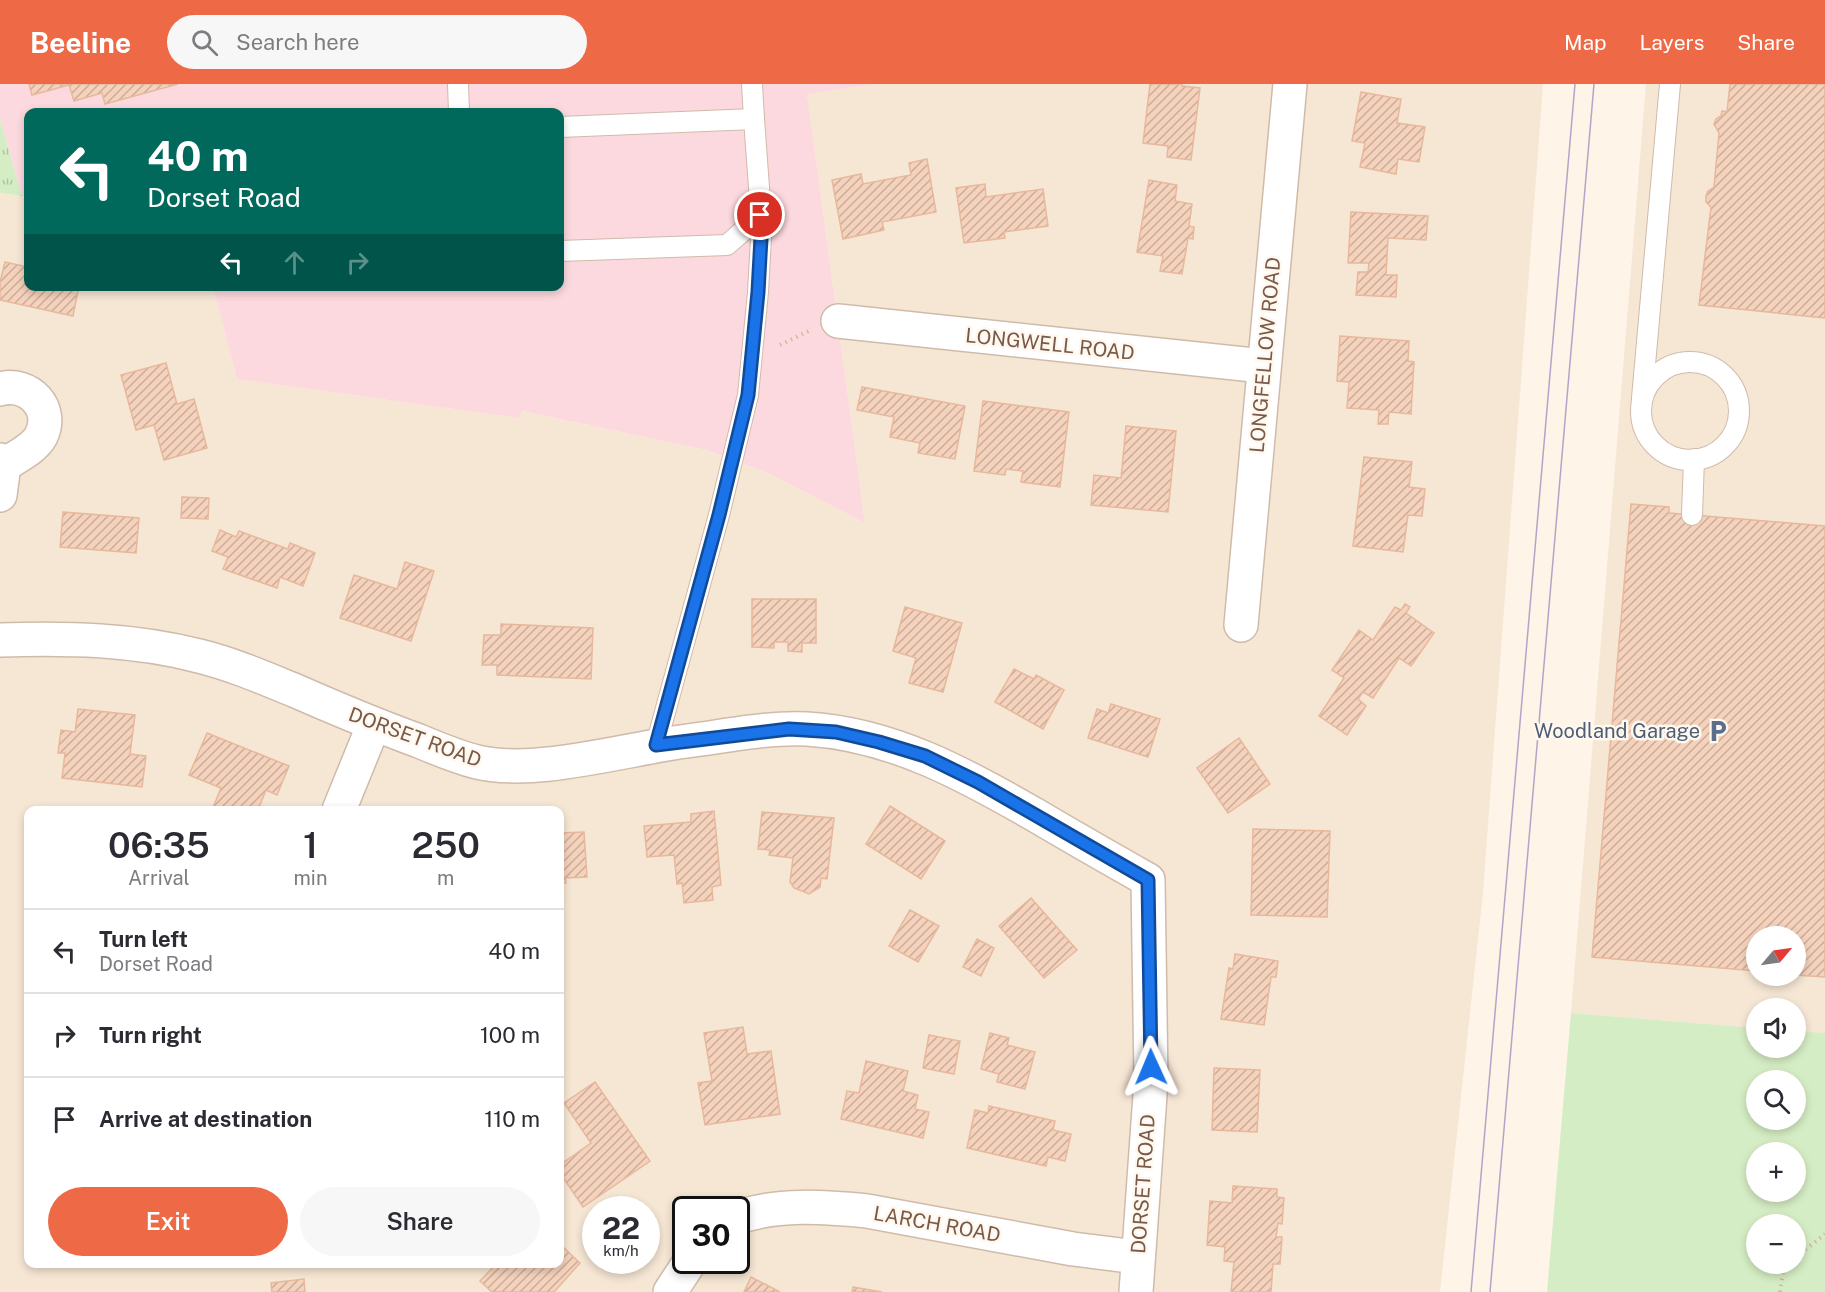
<!DOCTYPE html>
<meta charset="utf-8">
<style>
body{margin:0;font-family:"Public Sans",sans-serif;background:#f7f7f7;color:#2b2b33;height:100vh;display:flex;flex-direction:column;font-size:22px;white-space:nowrap}
*{box-sizing:border-box;margin:0}
p{font-size:20px;color:#7c7c81}
.icon{flex:none;width:33px;height:33px;fill:none;stroke:currentColor;stroke-width:2;stroke-linecap:round;stroke-linejoin:round}
.map{position:relative;flex:1;overflow:hidden}
.sheet{position:absolute;left:24px;top:722px;width:540px;height:462px;display:flex;flex-direction:column;background:#fff;border-radius:12px;box-shadow:0 3px 9px #0003}
.sheet>*{flex:none}
.guide{position:absolute;left:24px;top:24px;width:540px;height:183px;border-radius:12px;box-shadow:0 3px 9px #0003;background:#00695c;color:#fff;overflow:hidden}
.needle{width:39px;rotate:61deg}
.buttons{position:absolute;left:1746px;top:842px;display:grid;gap:12px}
.buttons a{display:grid;place-items:center;width:60px;height:60px;border-radius:50%;background:#fff;box-shadow:0 3px 9px #0003;font-size:30px}
.speed{position:absolute;left:582px;top:1112px;display:flex;gap:12px;font-size:30px;font-weight:700;text-align:center}
.speed>*{display:grid;place-content:center;width:78px;height:78px;border-radius:50%;background:#fff;box-shadow:0 3px 9px #0003;line-height:1}
.speed small{font-size:15px;font-weight:400}
.speed .limit{border:3px solid #111;border-radius:9px;background:#fff;color:#111}
.pin{position:absolute;display:grid;place-items:center;width:51px;height:51px;color:#fff;margin:-26px;border:3px solid #fff;border-radius:50%;box-shadow:0 2px 6px #0007}
.me{position:absolute;width:66px;margin:-33px;rotate:359deg;stroke-linejoin:round;filter:drop-shadow(0 0 4px #0008)}
.turn{display:flex;align-items:center;gap:21px;height:126px;padding:0 24px;font-size:27px}
.turn .icon{width:78px;height:78px;stroke-width:2.5}
.turn b{display:block;font-size:42px;line-height:51px}
.lanes{display:flex;align-items:center;height:57px;padding:0 24px;background:#0003;justify-content:center;gap:30px;direction:ltr}
.lanes .off{opacity:.35}
.eta{display:flex;justify-content:space-evenly;align-items:center;height:102px;text-align:center}
.eta b{font-size:36px;font-weight:600;line-height:42px}
.button{display:flex;gap:12px;margin-top:auto;padding:12px 24px}
.button a{flex:1;height:69px;border-radius:36px;background:#ee6945;color:#fff;font-size:24px;font-weight:600;line-height:69px;text-align:center}
.button a+a{background:#f7f7f7;color:#2b2b33}
ul{padding:0;list-style:none}
li{display:flex;align-items:center;gap:18px;height:84px;padding:0 24px;border-top:2px solid #e1e1e2}
li div{flex:1}
li b{display:block;font-size:22px}
li em{font-style:normal}
header{display:flex;align-items:center;gap:36px;box-sizing:border-box;height:84px;padding:0 30px;background:#ee6945;color:#fff}
header strong{font-size:28px}
nav{display:flex;gap:33px;margin-inline-start:auto;font-size:21px}
.search{width:420px;height:54px;background:#f7f7f7;display:flex;align-items:center;gap:15px;box-sizing:border-box;padding:0 21px;border-radius:33px;color:#7c7c81;font-size:22px}
.map>svg:first-child{display:block}
.residential{fill:#f6e6d4;fill-rule:evenodd}
.medical{fill:#fcd9de}
.grass{fill:#d5edc4;fill-rule:evenodd}
.park{fill:url(#park-tufts)}
.building{fill:url(#building-hatch);stroke:#e8b89c;stroke-width:1.5}
.lines{fill:none;stroke-linecap:round;stroke-linejoin:round}
.lane-casing{stroke:#d0bbab;stroke-width:22}
.street-casing{stroke:#d0bbab;stroke-width:36}
.path{stroke:#dab59f;stroke-width:4;stroke-dasharray:1.5 4.5;stroke-linecap:butt}
.lane{stroke:#fff;stroke-width:20}
.street{stroke:#fff;stroke-width:33}
.tram{stroke:#b7a3c9;stroke-width:1.5}
.route-casing{stroke:#114b97;stroke-width:15}
.route{stroke:#1a73e8;stroke-width:10}
.labels{text-anchor:middle;dominant-baseline:central;stroke-width:5;stroke-linejoin:round;paint-order:stroke}
.street-label{font-size:20px;fill:#795949;stroke:#fff8ee}
.service-label{font-size:20px;fill:#4e5e75;stroke:#fff8ee;text-anchor:end}
</style>
<header>
<strong>Beeline</strong>
<div class="search"><svg class="icon" aria-label="search" viewBox="0 0 24 24"><circle cx="10" cy="10" r="6"/><path d="M15 15l6 6"/></svg>Search here</div>
<nav><a>Map</a><a>Layers</a><a>Share</a></nav>
</header>
<div class="map">
<svg width="1825" height="1208" viewBox="0 0 1825 1208">
<defs>
<pattern id="park-tufts" width="24" height="20" patternUnits="userSpaceOnUse" patternTransform="scale(1.5)"><rect width="24" height="20" fill="#d5edc4"/><path d="M3 7l-1-3M5 7V3M7 7l1-3M15 17l-1-3M17 17v-4M19 17l1-3" fill="none" stroke="#b2c3a1"/></pattern>
<pattern id="building-hatch" width="6" height="6" patternUnits="userSpaceOnUse" patternTransform="scale(1.5)"><rect width="6" height="6" fill="#f5d2bc"/><path d="M-1 1l2-2M0 6l6-6M5 7l2-2" fill="none" stroke="#cbad9b"/></pattern>
</defs>
<rect width="100%" height="100%" fill="#fef4e7"/>
<g class="residential">
<path d="M875,0H1543L1483,808L1440,1208H0V109L28,113V202L213,203L237,295L519,334L521,327L706,366L768,389L865,439L807,10ZM28,726H560V1179H28ZM596,1125H646V1176H596ZM686,1125H736V1176H686Z"/>
<path d="M1646,0H1825V949L1796,947V924H1756V944L1571,929ZM1756,852H1796V891H1756Z"/>
</g>
<polygon class="medical" points="0,0 875,0 807,10 865,439 768,389 706,366 522,327 519,334 237,295 213,203 560,202 560,28 28,28 28,113 22,112 0,35"/>
<path class="grass" d="M1571,929L1756,944V963H1796V947L1825,949V1208H1547ZM1756,996H1796V1035H1756ZM1756,1068H1796V1107H1756ZM1756,1140H1796V1179H1756Z"/>
<polygon class="park" points="0,35 22,112 0,109"/>
<g class="building">
<polygon points="29,0 178,0 105,20 102,9 74,17 69,1 32,11"/>
<polygon points="1150,0 1182,0 1182,2 1200,4 1191,76 1167,73 1168,62 1143,59"/>
<polygon points="1730,0 1825,0 1825,234 1699,221 1711,123 1706,118 1706,112 1708,107 1714,103 1719,49 1714,40 1716,35 1721,32 1722,27 1727,28"/>
<polygon points="1361,8 1401,15 1397,39 1425,43 1419,78 1398,75 1396,90 1360,83 1365,59 1352,57"/>
<polygon points="927,75 936,128 882,138 884,146 843,155 832,96 861,90 863,100 911,91 909,79"/>
<polygon points="1149,96 1177,101 1175,117 1192,120 1189,142 1194,143 1193,155 1188,154 1182,190 1160,187 1163,172 1137,168"/>
<polygon points="985,100 986,113 1043,105 1048,142 1004,148 1005,154 964,159 956,104"/>
<polygon points="1351,128 1428,132 1426,156 1388,154 1386,191 1397,191 1396,213 1356,211 1358,188 1368,188 1369,179 1348,179"/>
<polygon points="5,178 28,183 28,202 79,202 73,232 0,216 0,198"/>
<polygon points="1340,252 1409,257 1408,277 1414,278 1411,330 1389,328 1388,340 1378,340 1379,326 1347,324 1349,298 1337,297"/>
<polygon points="166,279 177,320 194,315 207,364 164,376 154,341 136,346 121,291"/>
<polygon points="862,303 965,322 955,375 918,369 920,359 890,353 894,333 857,326"/>
<polygon points="983,317 1069,328 1060,403 1021,398 1023,387 1006,385 1005,391 974,387"/>
<polygon points="1126,342 1176,347 1168,428 1091,421 1094,391 1121,394"/>
<polygon points="1364,373 1412,378 1409,403 1425,405 1422,432 1408,431 1403,468 1353,462"/>
<polygon points="182,413 209,414 208,435 181,434"/>
<polygon points="1631,420 1669,423 1669,429 1825,442 1825,893 1796,891 1796,852 1756,852 1756,887 1592,873"/>
<polygon points="63,428 139,434 136,469 60,463"/>
<polygon points="220,446 236,453 239,447 288,465 290,459 315,469 303,502 280,493 277,504 223,485 228,473 212,467"/>
<polygon points="405,478 434,487 411,557 340,534 354,491 397,505"/>
<polygon points="752,515 816,515 816,559 802,559 802,568 788,567 788,558 774,558 774,564 752,563"/>
<polygon points="1405,520 1410,523 1406,529 1434,549 1411,582 1399,574 1373,614 1363,608 1358,615 1366,622 1347,651 1319,632 1344,594 1332,586 1359,546 1373,556 1395,523 1401,526"/>
<polygon points="905,523 962,539 943,608 909,599 916,574 893,567"/>
<polygon points="501,540 593,544 591,595 497,591 497,581 482,581 484,551 501,551"/>
<polygon points="1014,585 1034,595 1036,591 1064,606 1043,645 995,618"/>
<polygon points="1111,620 1160,635 1148,673 1088,654 1097,625 1108,629"/>
<polygon points="78,625 135,631 130,670 146,672 142,703 62,694 65,669 58,669 61,646 75,648"/>
<polygon points="207,649 289,682 277,711 266,706 258,726 212,726 221,704 189,691"/>
<polygon points="1239,654 1270,700 1228,729 1197,684"/>
<polygon points="890,722 945,757 921,795 866,760"/>
<polygon points="714,727 721,801 712,803 713,816 684,819 682,799 677,800 674,771 647,773 644,742 691,738 691,730"/>
<polygon points="762,728 834,734 827,795 821,794 820,803 809,810 794,804 790,798 793,774 769,771 770,766 758,765"/>
<polygon points="1253,745 1330,747 1327,833 1251,831"/>
<polygon points="584,748 587,793 565,794 566,799 560,799 560,749"/>
<polygon points="1031,814 1077,866 1044,894 999,842"/>
<polygon points="910,826 939,842 918,878 889,862"/>
<polygon points="977,855 994,864 981,892 963,883"/>
<polygon points="1235,870 1278,877 1276,893 1271,893 1264,941 1221,935 1229,884 1233,885"/>
<polygon points="743,943 747,970 771,967 780,1030 705,1041 698,999 712,997 704,949"/>
<polygon points="990,949 1009,954 1007,961 1035,968 1025,1005 997,998 999,990 981,985"/>
<polygon points="929,951 960,957 954,990 923,984"/>
<polygon points="866,977 908,987 903,1007 918,1011 915,1025 929,1028 923,1054 841,1035 847,1007 859,1009"/>
<polygon points="1214,984 1260,986 1257,1048 1212,1046"/>
<polygon points="595,998 650,1077 583,1123 560,1089 560,1081 591,1059 564,1019"/>
<polygon points="989,1022 1055,1037 1053,1046 1071,1050 1065,1077 1048,1073 1046,1082 967,1064 975,1026 988,1029"/>
<polygon points="1233,1102 1277,1105 1277,1113 1284,1114 1282,1140 1278,1139 1276,1153 1282,1153 1280,1180 1273,1180 1271,1208 1231,1208 1234,1178 1224,1177 1225,1163 1207,1161 1210,1117 1232,1119"/>
<polygon points="560,1160 580,1179 554,1208 492,1208 480,1197 497,1179 560,1179"/>
<polygon points="751,1193 780,1208 744,1208"/>
<polygon points="304,1195 305,1208 272,1208 271,1199"/>
<polygon points="853,1203 882,1208 852,1208"/>
</g>
<g class="lines">
<g class="lane-casing">
<g id="lane">
<polyline points="458,0 459,28"/>
<polyline points="560,43 754,35 752,0"/>
<polyline points="560,167 727,161 761,131 754,35"/>
<circle cx="1690" cy="327" r="49"/>
<polyline points="1642,314 1670,0"/>
<polyline points="1692,431 1694,375"/>
<polyline points="656,661 719,431 748,311 758,208 761,154 761,131"/>
</g>
</g>
<g class="street-casing">
<g id="street">
<polyline points="838,237 1263,282"/>
<path d="M0,305C28,297 55,324 41,352C34,365 16,373 4,381"/>
<polyline points="0,376 4,381 0,411"/>
<polyline points="1241,541 1290,0"/>
<path d="M0,556C68,554 133,555 199,572C232,580 264,594 296,607C337,625 378,642 419,657C438,665 457,673 477,678C536,692 625,665 687,657C726,652 768,643 807,645C892,650 966,691 1037,732C1074,754 1111,775 1148,796L1151,997L1136,1208"/>
<polyline points="339,726 374,640"/>
<path d="M736,1134C777,1119 825,1123 867,1127L1073,1165L1137,1173"/>
<polyline points="670,1208 691,1176"/>
</g>
</g>
<g class="path">
<polyline points="780,261 809,247"/>
<polyline points="1796,1173 1825,1150"/>
<polyline points="1780,1208 1783,1189 1788,1179"/>
</g>
<use href="#lane" class="lane"/>
<use href="#street" class="street"/>
<g class="tram">
<polyline points="1471,1208 1575,0"/>
<polyline points="1490,1208 1594,0"/>
</g>
</g>
<g class="lines">
<g class="route-casing">
<polyline id="route" points="760,131 761,154 758,208 748,311 719,431 656,661 789,645 836,648 879,658 925,672 978,698 1148,796 1151,983"/>
</g>
<use href="#route" class="route"/>
</g>
<defs>
<g id="parking-bare" transform="scale(1.8)"><path d="M-3.5-5.5H1a3.5 3.5 0 0 1 0 7H-1V5.5H-3.5ZM-1-3.4V-.6H.8a1.4 1.4 0 0 0 0-2.8Z" fill="#5c6f8a" stroke="#fff8ee" stroke-width="2.5" paint-order="stroke"/></g>
</defs>
<g fill-rule="evenodd">
<use href="#parking-bare" x="1718" y="647"/>
</g>
<g class="labels">
<g class="street-label">
<text transform="translate(1050 260) rotate(6)">LONGWELL ROAD</text>
<text transform="translate(1265 271) rotate(-85)">LONGFELLOW ROAD</text>
<text transform="translate(415 653) rotate(20)">DORSET ROAD</text>
<text transform="translate(1143 1100) rotate(-86)">DORSET ROAD</text>
<text transform="translate(937 1140) rotate(10)">LARCH ROAD</text>
</g>
<g class="service-label">
<text x="1700" y="647">Woodland Garage</text>
</g>
</g>
</svg>
<div class="buttons">
<a><svg class="needle" viewBox="-14 -14 28 28"><path d="M0-13l5 13h-10z" fill="#e53935"/><path d="M0 13l5-13h-10z" fill="#7c7c81"/></svg></a>
<a><svg class="icon" aria-label="sound" viewBox="0 0 24 24"><path d="M4 9h4l5-4v14l-5-4H4zM17 9q2 3 0 6"/></svg></a>
<a><svg class="icon" aria-label="search" viewBox="0 0 24 24"><circle cx="10" cy="10" r="6"/><path d="M15 15l6 6"/></svg></a>
<a>+</a>
<a>−</a>
</div>
<div class="speed"><div>22<small>km/h</small></div><div class="limit">30</div></div>
<div class="pin" style="left:760px;top:131px;background:#d93025"><svg class="icon" aria-label="arrive" viewBox="0 0 24 24"><path d="M6 21V4h12l-3 4 3 4H6"/></svg></div>
<svg class="me" style="left:1151px;top:983px" viewBox="-20 -20 40 40"><path d="M0-17L14 15 0 8-14 15z" fill="#1a73e8" stroke="#fff" stroke-width="4"/></svg>
<div class="guide">
<div class="turn"><svg class="icon" aria-label="left" viewBox="0 0 24 24"><path d="M17 20v-9H6M10 6l-5 5 5 5"/></svg><div><b>40 m</b>Dorset Road</div></div>
<div class="lanes"><svg class="icon" aria-label="left" viewBox="0 0 24 24"><path d="M17 20v-9H6M10 6l-5 5 5 5"/></svg><svg class="icon off" aria-label="ahead" viewBox="0 0 24 24"><path d="M12 20V5M6 11l6-6 6 6"/></svg><svg class="icon off" aria-label="right" viewBox="0 0 24 24"><path d="M7 20v-9h11M14 6l5 5-5 5"/></svg></div>
</div>
<section class="sheet">
<div class="eta">
<div><b>06:35</b><p>Arrival</p></div>
<div><b>1</b><p>min</p></div>
<div><b>250</b><p>m</p></div>
</div>
<ul>
<li><svg class="icon" aria-label="left" viewBox="0 0 24 24"><path d="M17 20v-9H6M10 6l-5 5 5 5"/></svg><div><b>Turn left</b><p>Dorset Road</p></div><em>40 m</em></li>
<li><svg class="icon" aria-label="right" viewBox="0 0 24 24"><path d="M7 20v-9h11M14 6l5 5-5 5"/></svg><div><b>Turn right</b></div><em>100 m</em></li>
<li><svg class="icon" aria-label="arrive" viewBox="0 0 24 24"><path d="M6 21V4h12l-3 4 3 4H6"/></svg><div><b>Arrive at destination</b></div><em>110 m</em></li>
</ul>
<div class="button"><a>Exit</a><a>Share</a></div>
</section>
</div>
